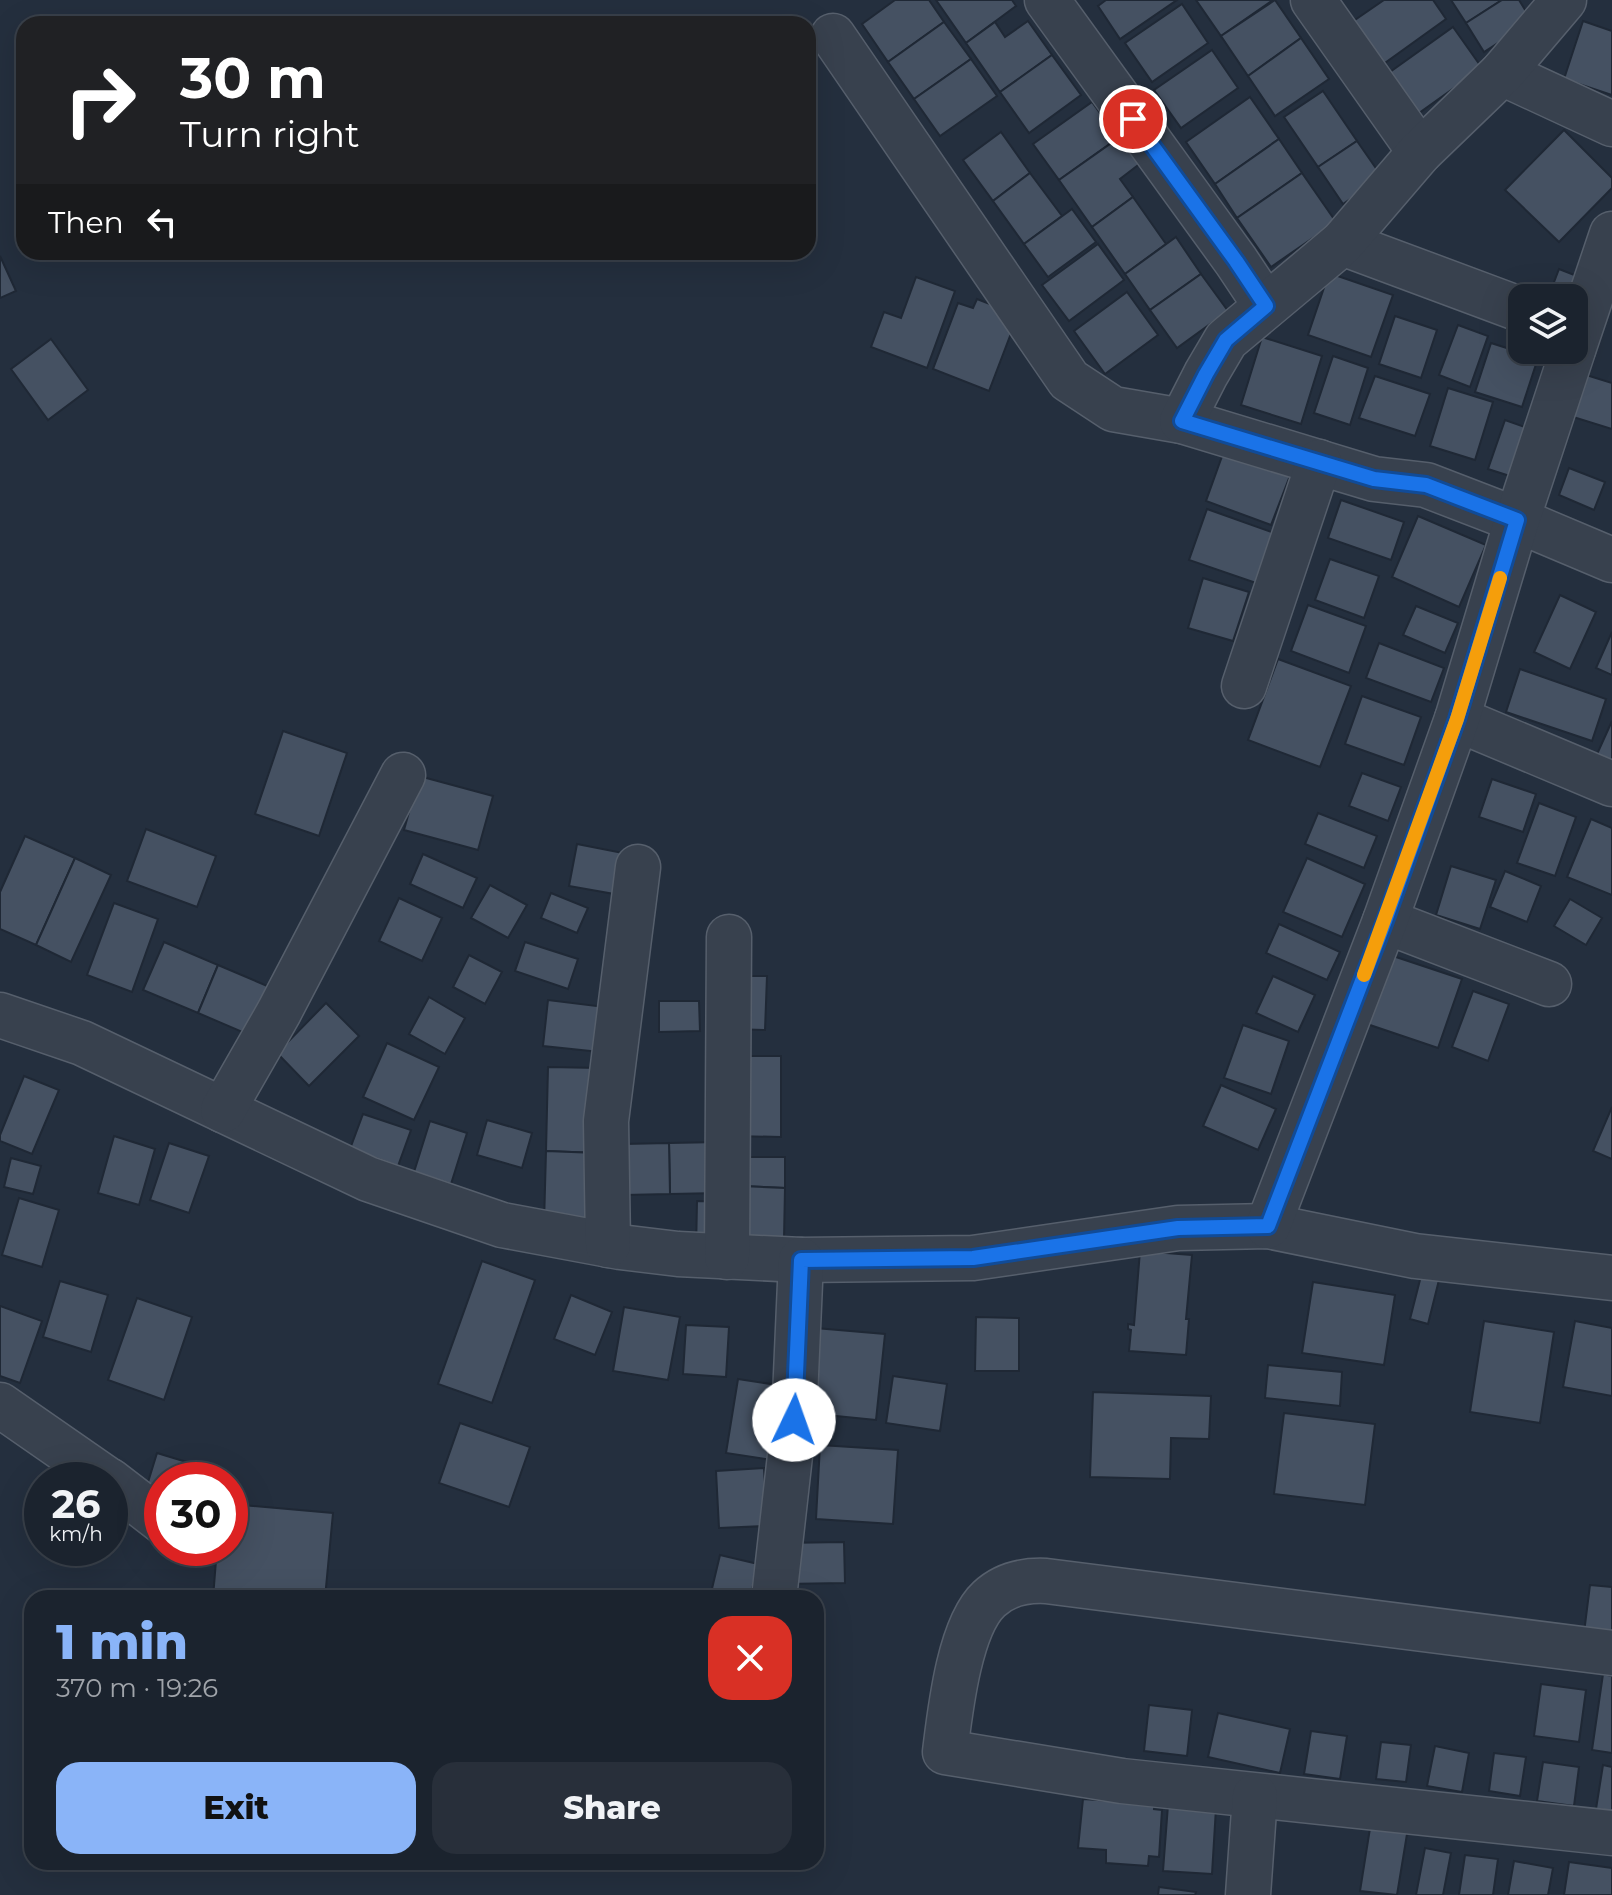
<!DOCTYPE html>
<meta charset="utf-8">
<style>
body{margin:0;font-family:Montserrat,sans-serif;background:#282f3a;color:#f1f3f6;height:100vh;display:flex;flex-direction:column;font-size:30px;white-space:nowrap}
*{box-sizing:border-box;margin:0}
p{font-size:26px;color:#a0a4aa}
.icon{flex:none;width:44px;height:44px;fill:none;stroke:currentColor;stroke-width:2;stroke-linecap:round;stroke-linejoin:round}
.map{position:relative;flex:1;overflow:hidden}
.details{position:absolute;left:24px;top:1590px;width:800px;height:280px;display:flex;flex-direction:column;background:#1b232e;border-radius:24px;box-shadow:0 8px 32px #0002,0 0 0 2px #39404a}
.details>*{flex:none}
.banner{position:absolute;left:16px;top:16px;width:800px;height:244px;border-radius:24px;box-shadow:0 8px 32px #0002,0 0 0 2px #39404a;background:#202124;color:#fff;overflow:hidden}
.fabs{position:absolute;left:1508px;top:284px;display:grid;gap:16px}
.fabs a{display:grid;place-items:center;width:80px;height:80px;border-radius:16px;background:#1b232e;box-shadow:0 8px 32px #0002,0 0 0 2px #39404a;font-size:40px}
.speed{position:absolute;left:24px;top:1462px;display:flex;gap:16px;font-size:40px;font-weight:700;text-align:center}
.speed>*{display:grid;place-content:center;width:104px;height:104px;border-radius:50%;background:#1b232e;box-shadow:0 8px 32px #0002,0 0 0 2px #39404a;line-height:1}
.speed small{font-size:20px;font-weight:400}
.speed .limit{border:12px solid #d22;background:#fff;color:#111}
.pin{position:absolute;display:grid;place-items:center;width:68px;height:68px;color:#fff;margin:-34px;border:4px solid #fff;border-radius:50%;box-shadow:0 2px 8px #0007}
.me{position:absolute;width:88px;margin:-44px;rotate:3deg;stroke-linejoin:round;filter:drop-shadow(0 0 6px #0008)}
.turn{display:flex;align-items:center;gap:28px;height:168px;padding:0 32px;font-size:36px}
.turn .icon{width:104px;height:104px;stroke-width:2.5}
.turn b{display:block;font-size:56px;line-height:68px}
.then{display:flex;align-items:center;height:76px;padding:0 32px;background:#0003;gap:16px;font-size:30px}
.round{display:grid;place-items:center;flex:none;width:84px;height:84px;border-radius:24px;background:#282f3a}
.summary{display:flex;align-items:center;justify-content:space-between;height:136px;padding:0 32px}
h1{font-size:48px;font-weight:800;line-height:60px;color:#8ab4f8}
.button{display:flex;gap:16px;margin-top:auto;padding:16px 32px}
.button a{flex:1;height:92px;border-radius:24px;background:#8ab4f8;color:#111;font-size:32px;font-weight:800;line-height:92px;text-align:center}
.button a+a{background:#282f3a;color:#f1f3f6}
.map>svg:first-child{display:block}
.building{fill:#455162;stroke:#1f2835;stroke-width:2}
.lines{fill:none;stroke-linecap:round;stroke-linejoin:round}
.minor-casing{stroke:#565f6c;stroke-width:47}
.minor{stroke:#38414e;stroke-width:44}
.route-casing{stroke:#114b97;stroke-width:20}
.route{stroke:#1a73e8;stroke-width:14}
.slow{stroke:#f59e0b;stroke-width:14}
</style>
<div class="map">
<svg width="1612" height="1895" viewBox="0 0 1612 1895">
<rect width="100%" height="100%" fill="#242f3e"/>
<g class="building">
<polygon points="895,0 929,0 944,22 888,62 862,24"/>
<polygon points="936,0 1012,0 1016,6 966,43"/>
<polygon points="1106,0 1177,0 1120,39 1098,6"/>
<polygon points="1196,0 1273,0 1221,36"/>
<polygon points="1275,0 1301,38 1248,76 1221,36"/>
<polygon points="1384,0 1433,0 1446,19 1382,65 1352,22"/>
<polygon points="1451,0 1502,0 1466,23"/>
<polygon points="1502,0 1519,0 1532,21 1484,52 1466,23"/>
<polygon points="1182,4 1208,43 1152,82 1125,43"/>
<polygon points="1028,21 1052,55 1000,92 966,43 995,22 1005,37"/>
<polygon points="1583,21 1612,31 1612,95 1564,79"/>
<polygon points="944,22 971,59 914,99 888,62"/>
<polygon points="1453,27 1482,68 1419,113 1390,72"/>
<polygon points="1301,38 1329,79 1275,116 1248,76"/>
<polygon points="1212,50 1238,88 1181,128 1154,90"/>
<polygon points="1052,55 1081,95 1029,133 1000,92"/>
<polygon points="971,59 997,96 940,136 914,99"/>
<polygon points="1323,91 1357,141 1318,167 1284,117"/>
<polygon points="1250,97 1279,139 1215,184 1186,142"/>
<polygon points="1092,102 1118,138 1059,180 1033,144"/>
<polygon points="1564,130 1612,178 1612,188 1559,242 1505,190"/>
<polygon points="1001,132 1030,173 993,201 963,160"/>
<polygon points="1127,132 1146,159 1120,179 1133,197 1092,227 1059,180"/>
<polygon points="1279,139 1302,173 1237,218 1215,184"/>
<polygon points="1357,141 1382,177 1343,204 1318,167"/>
<polygon points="1030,173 1062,216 1024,244 993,201"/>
<polygon points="1302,173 1336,222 1271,267 1237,218"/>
<polygon points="1133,197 1166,244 1125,274 1092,227"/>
<polygon points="1072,209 1096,242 1048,277 1024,244"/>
<polygon points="1176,237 1201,274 1150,310 1125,274"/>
<polygon points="1098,244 1124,280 1069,321 1042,285"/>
<polygon points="0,256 16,291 0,298"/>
<polygon points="1559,269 1582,278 1574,298 1548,298"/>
<polygon points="1329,273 1393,295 1371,357 1308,335"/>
<polygon points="1201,274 1228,311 1177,348 1150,310"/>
<polygon points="916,277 955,291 927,368 871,347 884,312 901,318"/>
<polygon points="1127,292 1158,335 1105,374 1074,331"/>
<polygon points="977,299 1018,315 989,391 933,369 958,303 973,308"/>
<polygon points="1395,316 1437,330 1421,378 1379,364"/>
<polygon points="1458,325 1488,336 1470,387 1439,375"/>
<polygon points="1262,337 1322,356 1301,424 1241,405"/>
<polygon points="51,339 88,390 48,420 11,369"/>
<polygon points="1491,343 1538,358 1522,407 1475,392"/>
<polygon points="1333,356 1368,368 1350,425 1314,413"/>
<polygon points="1583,374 1612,383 1612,429 1570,416"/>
<polygon points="1375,376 1430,394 1415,436 1359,418"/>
<polygon points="1448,388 1493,402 1475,460 1430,446"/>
<polygon points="1505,420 1533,430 1516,478 1488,469"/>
<polygon points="1225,448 1291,473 1271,525 1206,501"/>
<polygon points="1569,468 1605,482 1594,510 1559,495"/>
<polygon points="1341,500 1404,522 1391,560 1328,538"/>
<polygon points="1207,509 1274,533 1256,583 1189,560"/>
<polygon points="1418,516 1486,545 1459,607 1392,577"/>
<polygon points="1330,559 1379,576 1364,618 1315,600"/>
<polygon points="1203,578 1249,592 1233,641 1188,628"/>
<polygon points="1560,595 1596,612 1570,669 1534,652"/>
<polygon points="1308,605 1366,626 1349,673 1291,651"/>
<polygon points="1416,606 1458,623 1445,653 1403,635"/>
<polygon points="1612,632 1612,675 1596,668"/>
<polygon points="1379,643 1444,668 1431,702 1366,678"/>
<polygon points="1278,659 1351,686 1320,767 1248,740"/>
<polygon points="1520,669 1606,699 1592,741 1506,712"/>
<polygon points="1362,696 1421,717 1404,765 1345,744"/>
<polygon points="1612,721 1612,772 1593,763"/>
<polygon points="283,731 347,753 319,836 255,814"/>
<polygon points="1362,773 1401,787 1388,821 1349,806"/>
<polygon points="419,776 493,796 478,850 404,830"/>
<polygon points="1492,779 1536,794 1523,832 1479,817"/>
<polygon points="1539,803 1576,817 1555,876 1517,863"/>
<polygon points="1318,813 1377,836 1364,868 1305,844"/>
<polygon points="1591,819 1612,828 1612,895 1567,877"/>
<polygon points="146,829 216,856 197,907 127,881"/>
<polygon points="25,836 75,858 36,945 0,929 0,892"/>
<polygon points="577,844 628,854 620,895 569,886"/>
<polygon points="423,854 477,878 463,908 410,884"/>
<polygon points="75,858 111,875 71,962 36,945"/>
<polygon points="1307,858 1365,884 1342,937 1283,912"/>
<polygon points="1451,866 1496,880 1480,929 1436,915"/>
<polygon points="1505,871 1541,886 1527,922 1490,907"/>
<polygon points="490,885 527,905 508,938 471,918"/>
<polygon points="551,893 588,908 577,933 541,918"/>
<polygon points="399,898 442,918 422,961 379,941"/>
<polygon points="1570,899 1602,918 1586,945 1554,926"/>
<polygon points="114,903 158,919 132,992 87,975"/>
<polygon points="1279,924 1340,952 1327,980 1266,953"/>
<polygon points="164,942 218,965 198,1013 143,990"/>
<polygon points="525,942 578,959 568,989 515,971"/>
<polygon points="469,955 502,972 485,1004 453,987"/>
<polygon points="1390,955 1462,979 1438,1048 1367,1024"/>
<polygon points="218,965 279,991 259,1039 198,1013"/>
<polygon points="732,976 767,976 765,1030 731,1029"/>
<polygon points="1273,976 1315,995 1298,1032 1256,1013"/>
<polygon points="1473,991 1509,1004 1488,1061 1452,1047"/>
<polygon points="429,997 465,1018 445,1054 409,1034"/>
<polygon points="548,1000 605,1007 600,1052 543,1046"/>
<polygon points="659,1001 699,1001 700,1031 659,1032"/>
<polygon points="326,1003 359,1036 309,1086 277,1053"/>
<polygon points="1243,1025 1289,1041 1271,1094 1224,1078"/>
<polygon points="387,1043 439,1067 414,1120 363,1097"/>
<polygon points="734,1056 781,1056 781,1137 733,1136"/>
<polygon points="548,1067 600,1068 597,1153 546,1151"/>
<polygon points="24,1076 59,1090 32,1154 0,1141 0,1135"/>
<polygon points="1221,1085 1276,1109 1258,1150 1203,1126"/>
<polygon points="1612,1107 1612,1159 1593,1151"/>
<polygon points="363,1114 411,1130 398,1166 350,1149"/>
<polygon points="487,1120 532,1133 522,1168 477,1155"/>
<polygon points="430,1121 467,1133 451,1184 414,1172"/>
<polygon points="114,1136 155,1149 139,1205 98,1193"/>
<polygon points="720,1142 721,1193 670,1194 669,1143"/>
<polygon points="169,1143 209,1156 189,1213 150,1200"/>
<polygon points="669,1143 670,1194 624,1195 623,1144"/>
<polygon points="546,1151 597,1153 595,1225 544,1224"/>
<polygon points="741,1157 785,1157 785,1188 741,1186"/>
<polygon points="11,1158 41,1166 33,1194 4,1187"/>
<polygon points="741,1186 785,1188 784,1239 740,1238"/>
<polygon points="19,1198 59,1210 42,1267 2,1255"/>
<polygon points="697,1201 726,1202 696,1251"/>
<polygon points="1140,1251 1192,1255 1186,1319 1189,1319 1186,1355 1129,1351 1131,1330 1128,1329 1128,1324 1134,1325"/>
<polygon points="482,1261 535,1280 492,1403 438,1384"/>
<polygon points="1421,1276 1439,1280 1428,1324 1410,1319"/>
<polygon points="60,1281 108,1295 91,1352 43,1337"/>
<polygon points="1313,1282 1395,1295 1384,1365 1302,1353"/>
<polygon points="571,1295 612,1312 595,1355 554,1339"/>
<polygon points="137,1298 192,1317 164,1400 108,1380"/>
<polygon points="0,1306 42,1321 20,1383 0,1376"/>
<polygon points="624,1307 680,1317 668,1380 613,1371"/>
<polygon points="976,1317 1019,1318 1019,1371 975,1371"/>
<polygon points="1484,1321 1554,1332 1540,1423 1470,1412"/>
<polygon points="1575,1321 1612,1328 1612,1396 1563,1387"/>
<polygon points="686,1325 729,1327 726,1377 683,1374"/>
<polygon points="815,1328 885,1334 876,1420 806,1413"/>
<polygon points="1268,1365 1342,1372 1340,1406 1265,1398"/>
<polygon points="893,1376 947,1384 940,1431 886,1423"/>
<polygon points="738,1379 791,1387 779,1461 726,1453"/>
<polygon points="1093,1392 1211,1396 1209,1439 1171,1438 1170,1479 1090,1477"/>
<polygon points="1284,1413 1375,1424 1365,1505 1274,1494"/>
<polygon points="460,1423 530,1447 509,1507 439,1483"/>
<polygon points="820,1445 898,1450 893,1524 816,1519"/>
<polygon points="157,1453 213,1470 210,1480 162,1480 162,1497 145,1492"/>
<polygon points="764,1468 767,1526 719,1528 716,1471"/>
<polygon points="230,1504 333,1513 325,1598 213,1598 217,1548 230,1548"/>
<polygon points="844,1542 845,1583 784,1584 783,1543"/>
<polygon points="720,1555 758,1564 750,1598 710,1597"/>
<polygon points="1590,1585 1612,1587 1612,1636 1584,1633"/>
<polygon points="1603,1674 1612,1676 1612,1753 1592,1750"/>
<polygon points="1541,1684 1586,1690 1579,1742 1534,1736"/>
<polygon points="1149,1705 1192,1710 1187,1756 1144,1751"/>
<polygon points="1218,1713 1290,1729 1280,1773 1208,1757"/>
<polygon points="1311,1731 1347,1736 1340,1779 1304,1774"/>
<polygon points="1381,1742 1411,1745 1406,1782 1376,1779"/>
<polygon points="1435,1746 1469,1753 1462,1792 1427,1786"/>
<polygon points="1494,1753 1526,1757 1520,1796 1489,1791"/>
<polygon points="1543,1762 1579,1767 1574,1806 1537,1801"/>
<polygon points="1603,1765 1612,1767 1612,1811 1596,1809"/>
<polygon points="1155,1794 1154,1809 1162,1810 1159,1857 1149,1856 1148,1866 1106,1863 1106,1850 1078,1848 1083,1799 1112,1801"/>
<polygon points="1168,1805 1216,1808 1212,1874 1163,1871"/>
<polygon points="1371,1822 1408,1828 1397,1895 1360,1891"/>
<polygon points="1425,1848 1451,1853 1443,1895 1416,1895"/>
<polygon points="1465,1855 1498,1859 1493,1895 1459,1895"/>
<polygon points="1514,1861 1553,1868 1548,1895 1508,1895"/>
<polygon points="1569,1862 1612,1868 1612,1895 1564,1895"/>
<polygon points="1159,1887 1196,1892 1195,1895 1158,1895"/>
</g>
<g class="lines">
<g class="minor-casing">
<g id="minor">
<polyline points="1047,0 1236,261 1266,306"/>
<polyline points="1313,0 1420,152"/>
<polyline points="833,36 1069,380 1113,409 1182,421 1374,479 1426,485 1517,520 1612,560"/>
<polyline points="1502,73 1612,124"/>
<polyline points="1342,243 1522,310"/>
<polyline points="1574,347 1612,234"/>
<polyline points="1182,421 1206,374 1226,340 1342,243 1420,152 1502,73 1564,0"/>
<polyline points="1244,686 1319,462"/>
<polyline points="1457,719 1612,784"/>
<polyline points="1385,921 1549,984"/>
<polyline points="0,1015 82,1043 368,1179 502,1225 620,1247 678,1254 801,1260 973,1258 1178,1228 1268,1226 1415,1256 1612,1278"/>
<polyline points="223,1110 279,1012 403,775"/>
<polyline points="1268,1226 1385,921 1457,719 1517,520 1573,350"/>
<polyline points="608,1245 606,1121 638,867"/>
<polyline points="727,1257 729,937"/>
<polyline points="0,1405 108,1480"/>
<polyline points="110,1481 162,1521"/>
<polyline points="774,1598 794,1420 801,1260"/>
<path d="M1612,1653L1046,1581C1025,1580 1005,1584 989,1599C959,1627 950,1712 945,1752L1122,1781L1612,1833"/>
<polyline points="1248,1895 1255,1796"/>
</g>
</g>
<use href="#minor" class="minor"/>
</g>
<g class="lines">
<g class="route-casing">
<polyline id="route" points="794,1420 801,1260 973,1258 1178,1228 1268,1226 1385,921 1457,719 1517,520 1426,485 1374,479 1182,421 1206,374 1226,340 1266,306 1236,261 1133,119"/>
</g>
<use href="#route" class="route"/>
<polyline class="slow" points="1364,975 1457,719 1500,578"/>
</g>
</svg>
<div class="fabs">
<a><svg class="icon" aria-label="layers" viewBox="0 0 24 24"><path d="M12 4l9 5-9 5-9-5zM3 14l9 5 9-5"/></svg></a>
</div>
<div class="speed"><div>26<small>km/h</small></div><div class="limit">30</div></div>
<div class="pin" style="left:1133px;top:119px;background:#d93025"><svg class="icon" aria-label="arrive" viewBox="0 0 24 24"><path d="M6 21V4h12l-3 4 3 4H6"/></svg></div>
<svg class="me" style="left:794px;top:1420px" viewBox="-20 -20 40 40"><circle r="19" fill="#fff"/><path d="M0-13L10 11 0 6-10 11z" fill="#1a73e8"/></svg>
<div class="banner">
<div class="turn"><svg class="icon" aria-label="right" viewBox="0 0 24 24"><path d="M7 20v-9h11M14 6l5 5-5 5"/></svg><div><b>30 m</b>Turn right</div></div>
<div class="then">Then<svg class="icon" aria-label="left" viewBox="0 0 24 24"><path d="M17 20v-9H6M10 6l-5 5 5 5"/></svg></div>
</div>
<section class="details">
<div class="summary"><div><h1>1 min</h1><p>370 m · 19:26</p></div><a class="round" style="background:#d93025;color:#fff"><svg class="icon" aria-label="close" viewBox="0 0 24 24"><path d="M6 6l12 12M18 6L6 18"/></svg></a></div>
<div class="button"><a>Exit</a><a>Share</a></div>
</section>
</div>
